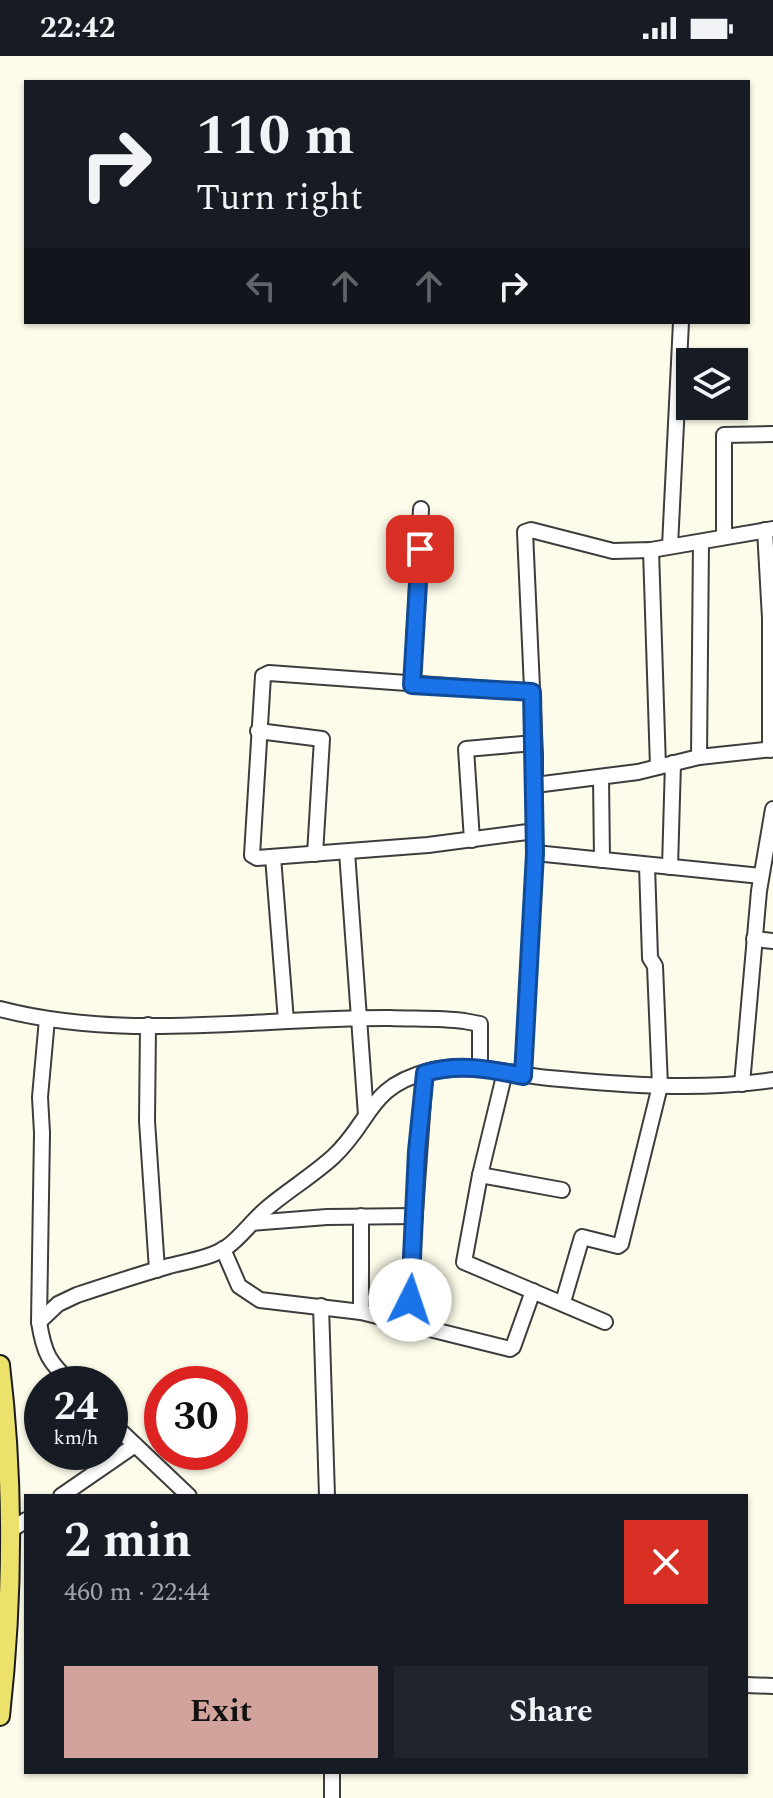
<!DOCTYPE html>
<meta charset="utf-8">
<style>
body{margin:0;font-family:Spectral,serif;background:#20242c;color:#f1f3f6;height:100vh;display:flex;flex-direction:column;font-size:30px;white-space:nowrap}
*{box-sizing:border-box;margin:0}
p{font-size:26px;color:#9ea1a6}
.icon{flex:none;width:44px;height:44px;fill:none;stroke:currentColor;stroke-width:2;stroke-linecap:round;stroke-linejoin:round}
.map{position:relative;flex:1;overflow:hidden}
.sheet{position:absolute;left:24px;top:1438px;width:724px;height:280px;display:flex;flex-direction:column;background:#171b24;border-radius:0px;box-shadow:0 2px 6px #0004}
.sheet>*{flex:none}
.hud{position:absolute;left:24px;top:24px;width:726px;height:244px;border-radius:0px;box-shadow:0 2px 6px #0004;background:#171b24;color:#f1f3f6;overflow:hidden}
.tools{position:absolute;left:676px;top:292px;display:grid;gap:16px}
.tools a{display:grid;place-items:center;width:72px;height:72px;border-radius:0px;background:#171b24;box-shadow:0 2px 6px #0004;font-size:40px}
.speed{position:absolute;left:24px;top:1310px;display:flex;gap:16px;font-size:40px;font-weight:700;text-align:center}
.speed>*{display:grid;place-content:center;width:104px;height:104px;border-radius:50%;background:#171b24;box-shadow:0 2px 6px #0004;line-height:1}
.speed small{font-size:20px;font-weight:400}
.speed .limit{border:12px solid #d22;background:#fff;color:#111}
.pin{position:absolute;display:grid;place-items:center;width:68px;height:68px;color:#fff;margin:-34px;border-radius:16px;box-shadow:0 4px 12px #0006}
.me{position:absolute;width:88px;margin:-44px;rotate:4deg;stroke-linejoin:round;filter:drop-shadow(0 0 6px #0008)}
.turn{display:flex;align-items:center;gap:28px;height:168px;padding:0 40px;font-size:36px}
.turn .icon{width:104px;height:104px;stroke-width:2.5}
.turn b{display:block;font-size:56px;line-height:68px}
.lanes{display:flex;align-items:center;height:76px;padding:0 40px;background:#0003;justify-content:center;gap:40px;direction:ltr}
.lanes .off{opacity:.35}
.round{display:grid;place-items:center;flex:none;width:84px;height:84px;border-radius:0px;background:#20242c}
.overview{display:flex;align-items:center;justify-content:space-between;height:136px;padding:0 40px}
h1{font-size:48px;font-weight:700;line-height:60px}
.cta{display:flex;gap:16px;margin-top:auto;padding:16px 40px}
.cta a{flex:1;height:92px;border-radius:0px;background:#d2a29d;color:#111;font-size:32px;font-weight:700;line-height:92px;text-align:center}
.cta a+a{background:#20242c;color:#f1f3f6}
.status{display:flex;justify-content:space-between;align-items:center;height:56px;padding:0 40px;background:#171b24;direction:ltr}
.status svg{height:22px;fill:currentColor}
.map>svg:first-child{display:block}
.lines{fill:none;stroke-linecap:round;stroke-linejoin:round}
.minor-casing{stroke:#3d3d3d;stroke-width:18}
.major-casing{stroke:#1b1b1b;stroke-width:22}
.minor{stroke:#fff;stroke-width:14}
.major{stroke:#ece16a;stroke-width:18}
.route-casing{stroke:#114b97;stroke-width:20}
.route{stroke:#1a73e8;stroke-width:14}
</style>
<div class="status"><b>22:42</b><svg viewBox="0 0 49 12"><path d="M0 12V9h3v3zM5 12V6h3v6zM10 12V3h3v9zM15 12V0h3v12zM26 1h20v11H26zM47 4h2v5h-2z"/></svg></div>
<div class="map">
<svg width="773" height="1742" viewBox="0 0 773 1742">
<rect width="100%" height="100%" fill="#fdfcea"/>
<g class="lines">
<g class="minor-casing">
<g id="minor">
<polyline points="765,474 770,562 770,694"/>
<polyline points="724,481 724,379 773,378"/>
<polyline points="670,490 681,266"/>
<polyline points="651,494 658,711"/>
<polyline points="412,629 421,453"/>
<polyline points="532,636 269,617 263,620 252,799 257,802 428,789 535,775"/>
<polyline points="258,675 322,683 315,798"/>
<polyline points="699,701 701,486"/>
<polyline points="601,721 602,804"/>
<polyline points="535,729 638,716 699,701 773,693"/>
<polyline points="472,784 466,693 534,687"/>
<polyline points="347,796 366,1059"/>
<polyline points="535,797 761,820"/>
<polyline points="273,801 286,965"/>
<polyline points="670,811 673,707"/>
<polyline points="754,883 773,885"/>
<path d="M0,953C127,986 261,961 390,962C415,963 440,962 464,965L480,968V1012"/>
<path d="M47,963L40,1041L42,1077L39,1266C44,1298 49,1306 72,1328"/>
<polyline points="148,969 147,1065 157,1214"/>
<polyline points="505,1016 480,1119 464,1206 605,1266"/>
<polyline points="523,1020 535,797 535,699 525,476 531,474 613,495 651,494 773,473"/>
<polyline points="742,1028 759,835 773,753"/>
<polyline points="480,1119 562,1134"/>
<polyline points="361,1160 361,1256"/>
<polyline points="252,1167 327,1161 415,1160"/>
<polyline points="223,1193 239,1230 260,1244 361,1256 510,1293 513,1291 533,1235"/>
<polyline points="563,1246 582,1181 618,1190 621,1188 660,1030 655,910 650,902 647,809"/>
<polyline points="321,1250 327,1440"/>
<path d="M39,1266L58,1248L77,1239C107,1229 138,1219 169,1210C188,1205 211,1202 227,1191C241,1181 252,1165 266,1153C287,1135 312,1120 333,1101C372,1065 367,1031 429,1015C469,1005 510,1018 549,1022C624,1029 699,1035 773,1024"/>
<polyline points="407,1266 425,1017"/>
<polyline points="110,1365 189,1440"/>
<polyline points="61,1440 135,1389"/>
<polyline points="10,1475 26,1464"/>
<polyline points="746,1629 773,1630"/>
<polyline points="332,1742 332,1716"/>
</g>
</g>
<g class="major-casing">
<path id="major" d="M0,1309C14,1426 13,1543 0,1660"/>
</g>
<use href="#minor" class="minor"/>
<use href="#major" class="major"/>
</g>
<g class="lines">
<g class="route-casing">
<path id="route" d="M410,1244L417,1095L425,1017C458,1007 490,1013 523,1020L535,797L532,636L412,629L420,493"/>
</g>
<use href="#route" class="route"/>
</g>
</svg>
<div class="tools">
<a><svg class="icon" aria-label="layers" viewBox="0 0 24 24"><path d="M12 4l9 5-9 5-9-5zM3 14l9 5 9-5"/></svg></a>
</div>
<div class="speed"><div>24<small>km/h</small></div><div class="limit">30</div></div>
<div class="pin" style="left:420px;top:493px;background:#d93025"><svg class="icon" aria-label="arrive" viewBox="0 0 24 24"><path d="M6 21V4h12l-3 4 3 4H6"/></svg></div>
<svg class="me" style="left:410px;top:1244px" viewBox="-20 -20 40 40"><circle r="19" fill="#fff"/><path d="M0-13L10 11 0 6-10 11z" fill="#1a73e8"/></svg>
<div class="hud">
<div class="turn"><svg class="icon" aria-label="right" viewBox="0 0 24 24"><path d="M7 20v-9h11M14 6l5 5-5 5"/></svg><div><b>110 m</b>Turn right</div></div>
<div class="lanes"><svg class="icon off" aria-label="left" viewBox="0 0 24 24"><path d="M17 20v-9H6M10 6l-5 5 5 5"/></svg><svg class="icon off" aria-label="ahead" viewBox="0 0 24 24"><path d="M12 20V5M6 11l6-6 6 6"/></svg><svg class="icon off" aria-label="ahead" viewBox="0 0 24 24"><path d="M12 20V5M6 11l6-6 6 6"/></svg><svg class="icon" aria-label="right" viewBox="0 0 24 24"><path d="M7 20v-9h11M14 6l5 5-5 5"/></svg></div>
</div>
<section class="sheet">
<div class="overview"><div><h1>2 min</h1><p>460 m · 22:44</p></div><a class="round" style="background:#d93025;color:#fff"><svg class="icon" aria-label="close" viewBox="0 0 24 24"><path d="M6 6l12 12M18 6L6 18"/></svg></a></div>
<div class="cta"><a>Exit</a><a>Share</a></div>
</section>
</div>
